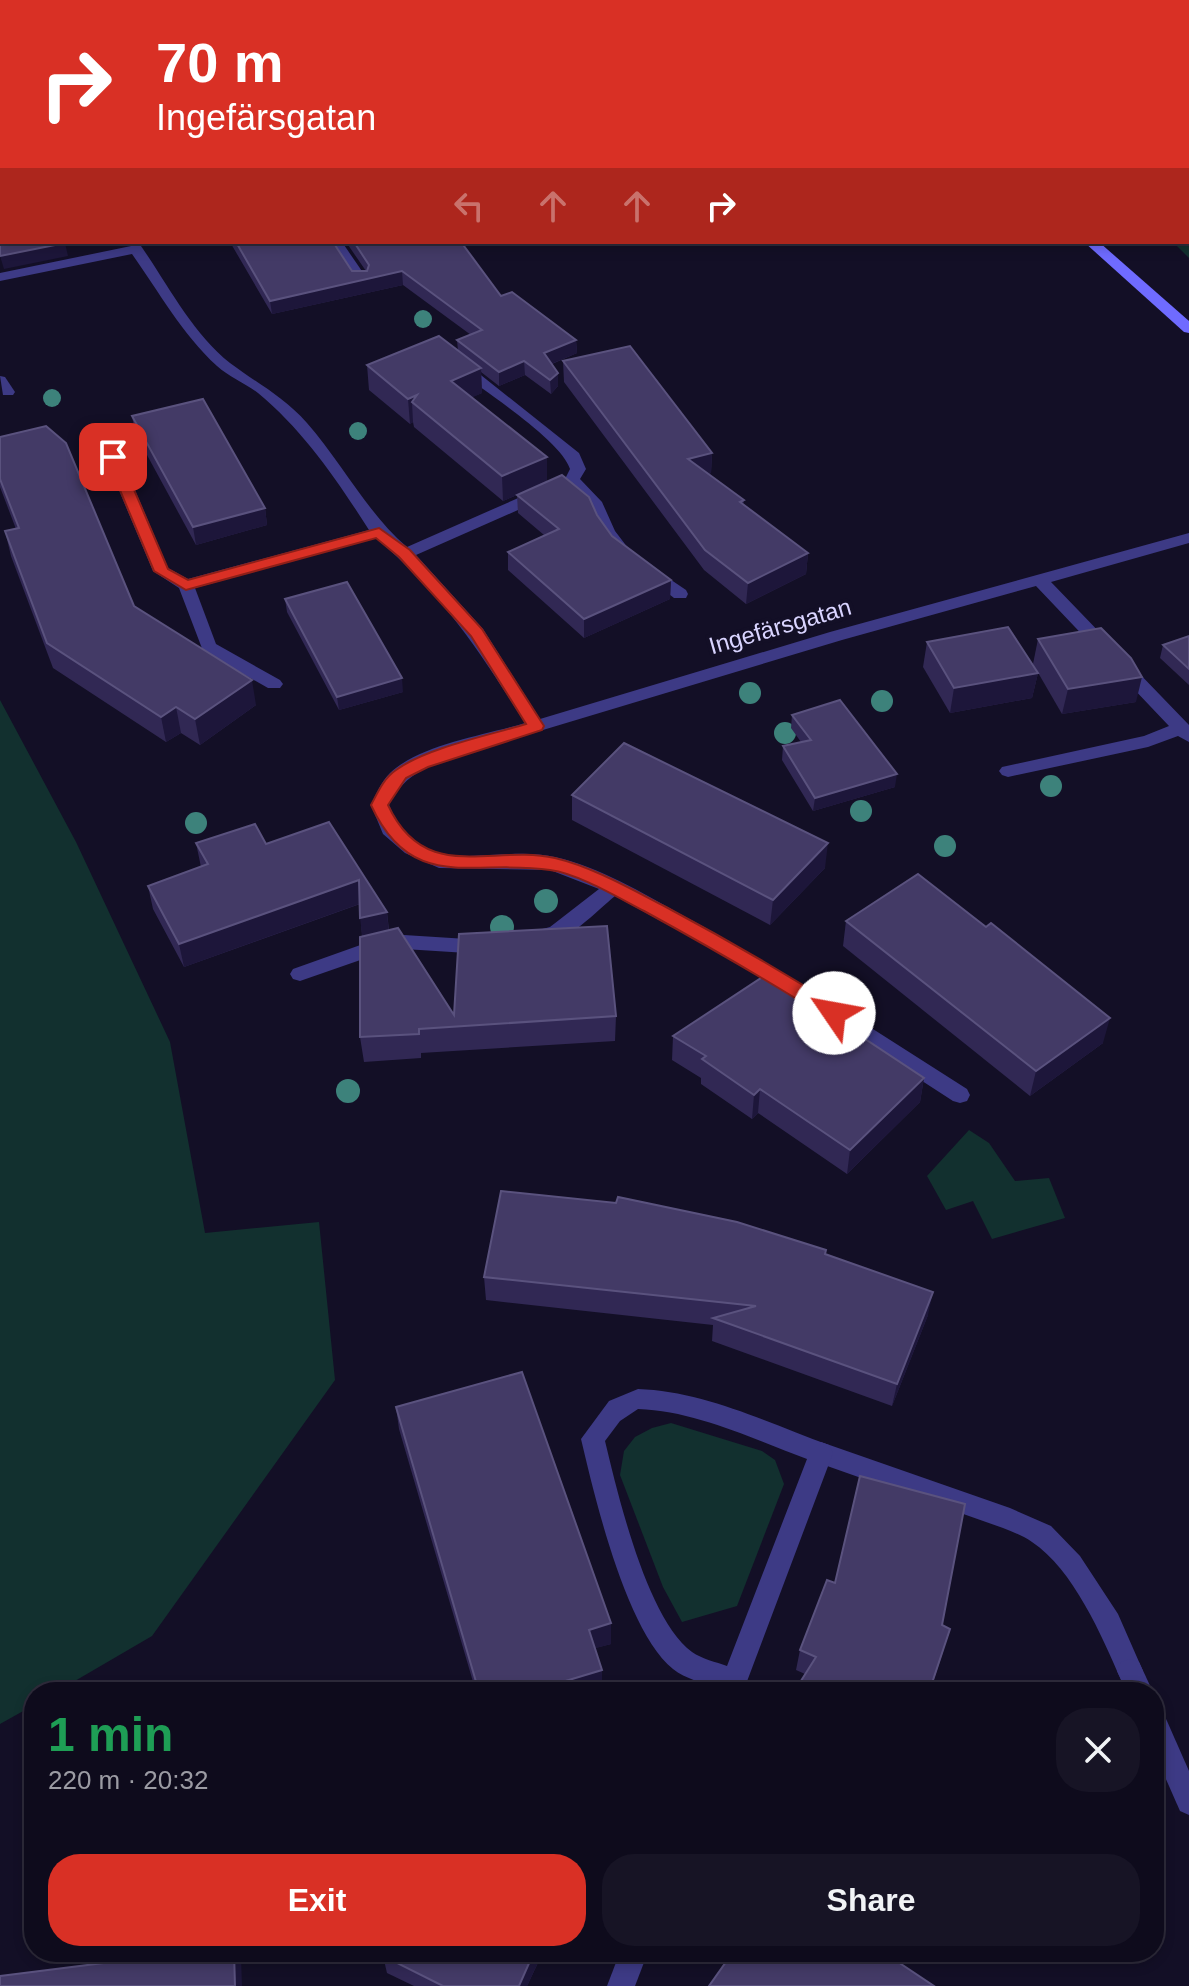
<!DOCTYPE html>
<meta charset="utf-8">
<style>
body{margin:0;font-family:Arial,sans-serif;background:#171425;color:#f1f3f6;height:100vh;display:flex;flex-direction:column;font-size:30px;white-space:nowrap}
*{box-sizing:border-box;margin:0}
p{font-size:26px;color:#9b9ba3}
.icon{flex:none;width:44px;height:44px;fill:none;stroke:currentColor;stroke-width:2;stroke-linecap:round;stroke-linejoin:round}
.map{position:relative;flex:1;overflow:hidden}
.panel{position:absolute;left:24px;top:1682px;width:1140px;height:280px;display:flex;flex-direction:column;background:#0e0b1c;border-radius:32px;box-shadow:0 4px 12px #0003,0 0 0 2px #2e2b3b}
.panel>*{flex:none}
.hud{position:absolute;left:0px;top:0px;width:1190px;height:244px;box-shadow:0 4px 12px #0003,0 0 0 2px #2e2b3b;background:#d93025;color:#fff;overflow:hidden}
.pin{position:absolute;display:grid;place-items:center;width:68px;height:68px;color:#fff;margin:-34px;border-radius:16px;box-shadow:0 4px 12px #0006}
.me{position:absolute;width:88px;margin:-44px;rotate:303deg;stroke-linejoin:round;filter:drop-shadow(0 0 6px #0008)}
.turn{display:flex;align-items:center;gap:28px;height:168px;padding:0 24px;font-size:36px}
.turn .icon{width:104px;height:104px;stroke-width:2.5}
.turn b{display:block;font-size:56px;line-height:68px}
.lanes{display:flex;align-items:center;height:76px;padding:0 24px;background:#0003;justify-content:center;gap:40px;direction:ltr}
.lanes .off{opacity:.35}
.round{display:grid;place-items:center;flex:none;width:84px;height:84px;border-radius:32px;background:#171425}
.head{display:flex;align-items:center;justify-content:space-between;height:136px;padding:0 24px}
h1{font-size:48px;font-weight:600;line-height:60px;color:#1e9e55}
.action{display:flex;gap:16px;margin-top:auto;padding:16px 24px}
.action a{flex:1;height:92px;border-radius:32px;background:#d93025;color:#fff;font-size:32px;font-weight:600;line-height:92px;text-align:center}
.action a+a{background:#171425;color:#f1f3f6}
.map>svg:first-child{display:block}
.green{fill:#12302f}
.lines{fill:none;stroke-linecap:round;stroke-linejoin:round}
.lane{fill:#3d3a85;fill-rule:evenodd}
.street{fill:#3d3a85;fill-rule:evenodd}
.secondary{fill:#6f6bff;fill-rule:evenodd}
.tree{fill:#3d827b}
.wall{fill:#312854}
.shaded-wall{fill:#1d163a}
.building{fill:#433a66;stroke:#5a527e;stroke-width:2}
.route{fill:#d93025;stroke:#8d1f18;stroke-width:2}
.labels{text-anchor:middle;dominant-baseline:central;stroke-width:8;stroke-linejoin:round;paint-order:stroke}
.street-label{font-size:24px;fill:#d9d4ff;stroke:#130f26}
</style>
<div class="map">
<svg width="1189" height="1986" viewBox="0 0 1189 1986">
<rect width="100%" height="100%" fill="#130f26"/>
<g class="green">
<polygon points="900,0 1189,0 1189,258 1173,242 1188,242 1188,2"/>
<polygon points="0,700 76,842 170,1042 205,1233 319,1222 335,1380 152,1636 56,1692 34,1692 34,1705 0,1724"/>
<polygon points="969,1130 989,1143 1015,1181 1049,1178 1065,1218 992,1239 973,1201 946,1210 927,1176"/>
<polygon points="671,1423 762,1451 775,1460 784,1484 737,1606 682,1622 663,1587 620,1475 624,1451 635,1437 652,1428"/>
</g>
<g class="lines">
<g class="lane">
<polygon points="162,0 174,0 175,2 163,2"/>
<path d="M821,1442L1010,1508L1051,1526L1080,1556L1118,1614L1143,1671L1139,1680L1130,1683L1121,1680C1102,1636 1073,1569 1032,1542C1024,1536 1013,1532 1003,1528L813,1461L809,1453L813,1445Z"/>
</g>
<g class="street">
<polygon points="2,50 2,58 0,59 0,51"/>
<polygon points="328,242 342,242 368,280 366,283 356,283"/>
<path d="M136,245L141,246C168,285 193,334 230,363C258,384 283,396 307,423C342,463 368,514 407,547L566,477L570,469C562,441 483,390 457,370V364H467L579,453L586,469L580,479L602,502L615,531L628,548L626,552H614L599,532L589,507L570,487L416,555L483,629L540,719L830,632L1189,533V543L1051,582L1189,725V742L1178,736L1148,747L1008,777L1002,775L999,771L1002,767L1144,736L1169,726L1036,586L842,640L453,757C425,767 402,777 389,805C423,885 493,843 555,857C600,867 642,893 682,915C780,968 873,1029 967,1089L970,1095L967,1101L960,1103L953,1101L751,970L615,896C594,913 561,951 531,942L528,937L531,932L550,927L599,889L550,870L439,868L405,853L383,834L371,805C376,794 381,782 390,773C421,744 486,735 525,723C479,650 443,595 376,538L195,588L216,644L280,680L283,684L280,688H268L203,651L179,588L153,571L105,457L108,454L113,452L121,457L168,568L188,579L369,530C337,480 304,431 258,393C245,383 229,377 217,366C182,334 159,292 132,254L0,281V273Z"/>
<polygon points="0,376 5,377 15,392 13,395 3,395"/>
<polygon points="652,567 686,590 688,594 686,598 674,598 646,576 644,572"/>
<polygon points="404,935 483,940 490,942 493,947 490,952 483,954 404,949 369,957 300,981 293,979 290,974 293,969 366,943"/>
<path d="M638,1389C703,1391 769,1423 829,1445L833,1453L743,1692H717L719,1688C704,1683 685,1679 673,1669C626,1631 595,1498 581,1439L609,1401ZM638,1409C696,1411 753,1439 807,1459L727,1666C716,1662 702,1659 692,1652C647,1619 618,1495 605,1441L620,1421Z"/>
<polygon points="1130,1659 1139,1662 1153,1692 1127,1692 1117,1671 1121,1662"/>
<polygon points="1154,1708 1163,1712 1189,1771 1189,1815 1180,1811 1154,1752"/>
<polygon points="620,1952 648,1952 635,1986 607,1986"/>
</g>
<g class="secondary">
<polygon points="822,0 834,0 836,2 824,2"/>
<polygon points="1084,242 1099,242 1189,321 1189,333 1184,332"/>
</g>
</g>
<g class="tree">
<circle cx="423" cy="319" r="9"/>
<circle cx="52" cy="398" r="9"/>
<circle cx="358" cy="431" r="9"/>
<circle cx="750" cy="693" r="11"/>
<circle cx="882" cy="701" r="11"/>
<circle cx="785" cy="733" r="11"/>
<circle cx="1051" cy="786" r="11"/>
<circle cx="861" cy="811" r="11"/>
<circle cx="196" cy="823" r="11"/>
<circle cx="945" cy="846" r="11"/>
<circle cx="546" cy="901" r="12"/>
<circle cx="502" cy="927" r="12"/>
<circle cx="348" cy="1091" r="12"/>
</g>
<g class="wall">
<polygon points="230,242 333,242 352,271 366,271 346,242 461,242 501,296 576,340 577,353 552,364 558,373 558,386 551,394 525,375 499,386 481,372 482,393 472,397 547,481 597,515 612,536 671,580 670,599 584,638 508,570 508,552 544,535 518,513 517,495 503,501 414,427 413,422 410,424 369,390 367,365 458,351 457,340 471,335 403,285 272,314"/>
<polygon points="563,361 712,453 711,473 708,474 744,500 743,505 808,553 806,574 746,604 704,570 564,382"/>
<polygon points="132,416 265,508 267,525 196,545 135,433"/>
<polygon points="0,437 134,606 256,705 200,745 181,733 166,742 53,668 11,556 5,531 16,529 0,487"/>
<polygon points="285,599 403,692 339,710 287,612"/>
<polygon points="1189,636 1189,685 1160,658 1163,645"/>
<polygon points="1038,639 1136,702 1062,714 1033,664"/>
<polygon points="927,642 1038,673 1032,698 950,713 923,667"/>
<polygon points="792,715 895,787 813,811 782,760 783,746 801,742 791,728"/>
<polygon points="572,795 825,868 770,925 572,820"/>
<polygon points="196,843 266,844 387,912 389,930 454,1015 616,1016 615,1041 421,1053 421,1058 364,1062 360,1037 362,937 360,904 184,967 153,909 148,886 201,867"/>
<polygon points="846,921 986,927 1103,1043 1030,1096 843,946"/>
<polygon points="673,1036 924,1078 920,1102 847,1174 758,1113 752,1119 701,1084 701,1078 672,1060"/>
<polygon points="826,1254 928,1315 892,1406 712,1341 713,1325 486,1300 484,1277"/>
<polygon points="396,1407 611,1623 611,1644 595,1648 602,1689 593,1692 476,1692 399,1429"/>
<polygon points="942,1625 944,1649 930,1692 794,1692 805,1674 796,1670 800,1650"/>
<polygon points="543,1952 527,1986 414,1986 387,1973 383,1956"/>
</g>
<g class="shaded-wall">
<polygon points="0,0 86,0 74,2 2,2 2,15 0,15"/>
<polygon points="65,243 68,256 4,269 0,256"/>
<polygon points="402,271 403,285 272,314 270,301"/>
<polygon points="576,340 577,353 544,367 544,353"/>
<polygon points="524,361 525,375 499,386 499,372"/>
<polygon points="481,368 482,393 453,406 451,381"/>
<polygon points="558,373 558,386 551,394 550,380"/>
<polygon points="417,395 412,402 413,422 410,424 408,399"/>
<polygon points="712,453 711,473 687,479 688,459"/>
<polygon points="547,457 547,482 503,501 502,476"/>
<polygon points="265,508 267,525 196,545 193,527"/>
<polygon points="808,553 806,574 746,604 748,583"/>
<polygon points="671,580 670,599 584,638 584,619"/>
<polygon points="1038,673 1032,698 950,713 954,688"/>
<polygon points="1142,677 1136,702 1062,714 1068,689"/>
<polygon points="402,678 403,692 339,710 337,697"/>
<polygon points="252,680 256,705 200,745 195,719"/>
<polygon points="176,707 181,733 166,742 161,717"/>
<polygon points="897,774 895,787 813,811 815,798"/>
<polygon points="828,843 825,868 770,925 773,900"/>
<polygon points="359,880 362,903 184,967 179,944"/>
<polygon points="387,912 389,935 363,941 360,918"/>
<polygon points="1110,1018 1103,1043 1030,1096 1036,1071"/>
<polygon points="924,1078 920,1102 847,1174 850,1150"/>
<polygon points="760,1089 758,1113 752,1119 754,1095"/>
<polygon points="933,1292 928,1315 892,1406 897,1384"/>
<polygon points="611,1623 611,1644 589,1650 589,1630"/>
<polygon points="602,1670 602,1689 593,1692 529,1692"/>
<polygon points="234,1952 239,1952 241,1957 242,1986 235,1986"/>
<polygon points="534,1952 543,1952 527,1986 519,1986"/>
</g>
<g class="building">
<polygon points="0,113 2,113 2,242 65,243 0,256"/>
<polygon points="236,242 333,242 352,271 367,271 369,265 354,242 461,242 501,296 512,292 576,340 544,353 558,373 550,380 524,361 499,372 457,340 482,330 402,271 270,301"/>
<polygon points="439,336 481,368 451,381 547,457 502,476 412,402 417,395 408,399 367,365"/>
<polygon points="630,346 712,453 688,459 744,500 740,502 808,553 748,583 705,550 563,361"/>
<polygon points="203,399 265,508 193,527 132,416"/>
<polygon points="46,426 66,443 134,606 252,680 195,719 176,707 161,717 47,643 5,531 19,528 0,479 0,437"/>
<polygon points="562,475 589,497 597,515 612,536 671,580 584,619 508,552 559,529 517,495"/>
<polygon points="347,582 402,678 337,697 285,599"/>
<polygon points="1008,627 1038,673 954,688 927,642"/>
<polygon points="1101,628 1131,658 1142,677 1068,689 1038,639"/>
<polygon points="1189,636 1189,669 1163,645"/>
<polygon points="840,700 897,774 815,798 783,746 811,740 792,715"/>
<polygon points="624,743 828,843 773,900 572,795"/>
<polygon points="329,822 387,912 360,918 359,880 179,944 148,886 208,864 196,843 255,824 266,844"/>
<polygon points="918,874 986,927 991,923 1110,1018 1036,1071 846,921"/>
<polygon points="607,926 616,1016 419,1029 419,1034 360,1037 360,937 398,928 454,1015 459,934"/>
<polygon points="767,974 924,1078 850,1150 760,1089 754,1095 702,1059 706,1056 673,1036"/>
<polygon points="501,1191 616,1203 618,1197 737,1222 826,1250 825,1254 933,1292 897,1384 713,1318 756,1306 484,1277"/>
<polygon points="522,1372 611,1623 589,1630 602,1670 529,1692 479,1692 396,1407"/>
<polygon points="860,1476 965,1504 942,1625 950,1629 929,1692 794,1692 816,1657 800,1650 827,1580 835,1583"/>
<polygon points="153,1952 234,1952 235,1986 0,1986 0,1976 135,1959 135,1954"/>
<polygon points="386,1952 534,1952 519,1986 443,1986 383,1956"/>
<polygon points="733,1952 883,1952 934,1986 709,1986"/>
</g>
<path class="route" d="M113,453L120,457L168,569L188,580L379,528L410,550L482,629L544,726L542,730L428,767L406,778L388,805C425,885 491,844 555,858C593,867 631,889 666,907C726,939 783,972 840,1008L843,1013L840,1018H827C767,980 706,945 644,911C617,897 579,874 550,870C475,858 412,895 371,805C378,792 384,778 396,770C426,748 490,735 526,724L471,636L399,557L376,538L186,590L154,571L106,457Z"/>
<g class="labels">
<g class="street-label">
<text transform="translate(780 626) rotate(-16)">Ingefärsgatan</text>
</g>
</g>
</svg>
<div class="pin" style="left:113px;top:457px;background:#d93025"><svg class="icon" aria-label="arrive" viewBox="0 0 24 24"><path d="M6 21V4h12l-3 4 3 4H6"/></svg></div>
<svg class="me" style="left:834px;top:1013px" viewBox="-20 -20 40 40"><circle r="19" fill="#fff"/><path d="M0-13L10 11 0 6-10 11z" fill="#d93025"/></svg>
<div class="hud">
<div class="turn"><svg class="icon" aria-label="right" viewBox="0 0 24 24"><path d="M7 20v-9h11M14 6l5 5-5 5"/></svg><div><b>70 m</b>Ingefärsgatan</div></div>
<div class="lanes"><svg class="icon off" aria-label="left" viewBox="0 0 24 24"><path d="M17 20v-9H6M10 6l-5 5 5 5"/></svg><svg class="icon off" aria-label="ahead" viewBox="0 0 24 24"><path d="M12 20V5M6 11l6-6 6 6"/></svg><svg class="icon off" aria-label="ahead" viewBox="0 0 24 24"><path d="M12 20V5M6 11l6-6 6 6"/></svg><svg class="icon" aria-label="right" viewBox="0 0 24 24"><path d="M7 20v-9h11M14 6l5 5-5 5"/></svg></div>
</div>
<section class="panel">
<div class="head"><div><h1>1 min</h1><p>220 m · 20:32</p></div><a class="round"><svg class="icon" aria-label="close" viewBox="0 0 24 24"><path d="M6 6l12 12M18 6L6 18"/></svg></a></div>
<div class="action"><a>Exit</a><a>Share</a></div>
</section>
</div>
